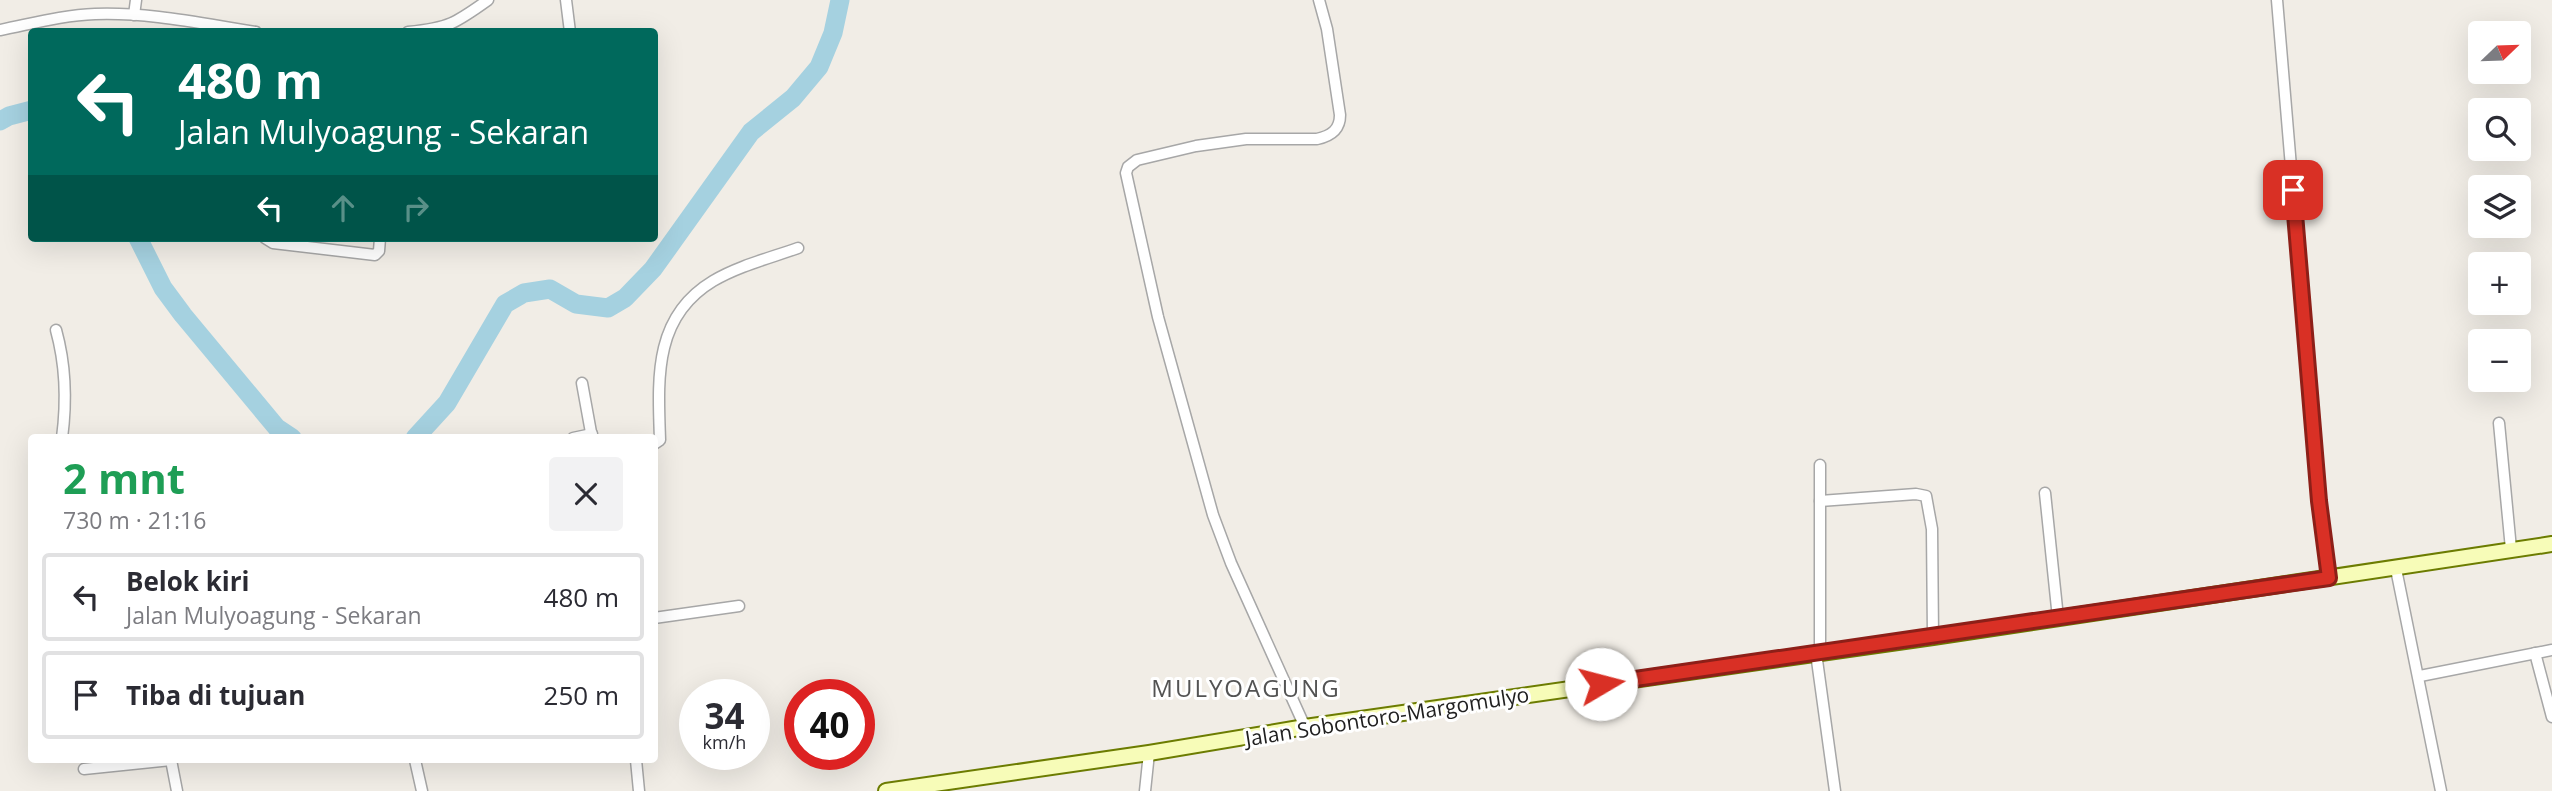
<!DOCTYPE html>
<html lang="id">
<meta charset="utf-8">
<style>
body{margin:0;font-family:"Open Sans",sans-serif;background:#f2f2f3;color:#2b2b33;height:100vh;display:flex;flex-direction:column;font-size:26px;white-space:nowrap}
*{box-sizing:border-box;margin:0}
p{font-size:23px;color:#7c7c81}
.icon{flex:none;width:38px;height:38px;fill:none;stroke:currentColor;stroke-width:2;stroke-linecap:round;stroke-linejoin:round}
.map{position:relative;flex:1;overflow:hidden}
.drawer{position:absolute;left:28px;top:434px;width:630px;height:329px;display:flex;flex-direction:column;background:#fff;border-radius:7px;box-shadow:0 7px 28px #0002}
.drawer>*{flex:none}
.guide{position:absolute;left:28px;top:28px;width:630px;height:214px;border-radius:7px;box-shadow:0 7px 28px #0002;background:#00695c;color:#fff;overflow:hidden}
.needle{width:46px;rotate:67deg}
.controls{position:absolute;left:2468px;top:21px;display:grid;gap:14px}
.controls a{display:grid;place-items:center;width:63px;height:63px;border-radius:7px;background:#fff;box-shadow:0 7px 28px #0002;font-size:35px}
.speed{position:absolute;left:679px;top:679px;display:flex;gap:14px;font-size:35px;font-weight:700;text-align:center}
.speed>*{display:grid;place-content:center;width:91px;height:91px;border-radius:50%;background:#fff;box-shadow:0 7px 28px #0002;line-height:1}
.speed small{font-size:18px;font-weight:400}
.speed .limit{border:10px solid #d22;background:#fff;color:#111}
.pin{position:absolute;display:grid;place-items:center;width:60px;height:60px;color:#fff;margin:-30px;border-radius:14px;box-shadow:0 4px 10px #0006}
.me{position:absolute;width:77px;margin:-38px;rotate:82deg;stroke-linejoin:round;filter:drop-shadow(0 0 5px #0008)}
.turn{display:flex;align-items:center;gap:24px;height:147px;padding:0 35px;font-size:32px}
.turn .icon{width:91px;height:91px;stroke-width:2.5}
.turn b{display:block;font-size:49px;line-height:60px}
.lanes{display:flex;align-items:center;height:66px;padding:0 35px;background:#0003;justify-content:center;gap:35px;direction:ltr}
.lanes .off{opacity:.35}
.round{display:grid;place-items:center;flex:none;width:74px;height:74px;border-radius:7px;background:#f2f2f3}
.headline{display:flex;align-items:center;justify-content:space-between;height:119px;padding:0 35px}
h1{font-size:42px;font-weight:700;line-height:52px;color:#1e9e55}
ul{padding:0;list-style:none}
li{display:flex;align-items:center;gap:21px;height:88px;margin:0 14px 10px;padding:0 21px;border:4px solid #e1e1e2;border-radius:7px}
li div{flex:1}
li b{display:block;font-size:26px}
li em{font-style:normal}
.map>svg:first-child{display:block}
.lines{fill:none;stroke-linecap:round;stroke-linejoin:round}
.river{stroke:#a5d1e0;stroke-width:19}
.street-casing{stroke:#a7a7a7;stroke-width:13}
.secondary-casing{stroke:#6c7c01;stroke-width:18}
.street{stroke:#fff;stroke-width:10}
.secondary{stroke:#f7fcb8;stroke-width:14}
.route-casing{stroke:#8d1f18;stroke-width:18}
.route{stroke:#d93025;stroke-width:12}
.labels{text-anchor:middle;dominant-baseline:central;stroke-width:6;stroke-linejoin:round;paint-order:stroke}
.street-label{font-size:21px;fill:#202020;stroke:#fff}
.quarter-label{font-size:24px;letter-spacing:2px;fill:#535353;stroke:#fff}
</style>
<div class="map">
<svg width="2552" height="791" viewBox="0 0 2552 791">
<rect width="100%" height="100%" fill="#f1ede6"/>
<g class="lines">
<g class="river">
<polyline points="0,121 9,116 32,110"/>
<polyline points="138,238 163,288 183,315 277,428 292,438"/>
<polyline points="415,438 447,403 505,304 524,293 550,289 576,304 608,308 625,298 653,269 751,132 793,98 819,67 833,33 840,0"/>
</g>
<g class="street-casing">
<g id="street">
<polyline points="566,0 570,32"/>
<polyline points="2277,0 2319,501 2329,578"/>
<polyline points="134,15 136,0"/>
<path d="M0,30C31,24 63,15 95,14C149,12 203,24 256,32"/>
<path d="M408,32C449,28 456,23 488,0"/>
<polyline points="265,238 273,243 375,255 379,251 380,238"/>
<path d="M56,330C66,366 67,400 62,438"/>
<polyline points="582,383 592,438"/>
<polyline points="2499,423 2511,549"/>
<polyline points="573,438 592,434"/>
<path d="M654,444L660,440C658,379 653,317 713,281C738,266 770,258 798,248"/>
<polyline points="1820,465 1820,652"/>
<polyline points="2045,493 2058,618"/>
<polyline points="1820,501 1916,494 1926,496 1932,529 1933,637"/>
<polyline points="2396,569 2441,791"/>
<polyline points="654,618 739,606"/>
<polyline points="1816,653 1835,791"/>
<polyline points="2535,653 2552,717"/>
<polyline points="2420,676 2552,650"/>
<path d="M1305,727L1231,563L1213,515L1158,317L1126,173L1128,167L1137,160L1196,146L1246,139H1317C1331,136 1340,130 1340,115L1327,29L1319,0"/>
<polyline points="171,760 177,791"/>
<polyline points="415,760 422,791"/>
<polyline points="636,760 639,791"/>
<polyline points="84,769 171,760"/>
<polyline points="1145,791 1149,753"/>
</g>
</g>
<g class="secondary-casing">
<polyline id="secondary" points="886,791 1149,753 1305,727 1933,637 2552,544"/>
</g>
<use href="#street" class="street"/>
<use href="#secondary" class="secondary"/>
</g>
<g class="lines">
<g class="route-casing">
<polyline id="route" points="1601,684 2329,578 2319,501 2293,190"/>
</g>
<use href="#route" class="route"/>
</g>
<g class="labels">
<g class="street-label">
<text transform="translate(1387 716) rotate(-9)">Jalan Sobontoro-Margomulyo</text>
</g>
<g class="quarter-label">
<text x="1246" y="687">MULYOAGUNG</text>
</g>
</g>
</svg>
<div class="controls">
<a><svg class="needle" viewBox="-14 -14 28 28"><path d="M0-13l5 13h-10z" fill="#e53935"/><path d="M0 13l5-13h-10z" fill="#7c7c81"/></svg></a>
<a><svg class="icon" aria-label="search" viewBox="0 0 24 24"><circle cx="10" cy="10" r="6"/><path d="M15 15l6 6"/></svg></a>
<a><svg class="icon" aria-label="layers" viewBox="0 0 24 24"><path d="M12 4l9 5-9 5-9-5zM3 14l9 5 9-5"/></svg></a>
<a>+</a>
<a>−</a>
</div>
<div class="speed"><div>34<small>km/h</small></div><div class="limit">40</div></div>
<div class="pin" style="left:2293px;top:190px;background:#d93025"><svg class="icon" aria-label="arrive" viewBox="0 0 24 24"><path d="M6 21V4h12l-3 4 3 4H6"/></svg></div>
<svg class="me" style="left:1601px;top:684px" viewBox="-20 -20 40 40"><circle r="19" fill="#fff"/><path d="M0-13L10 11 0 6-10 11z" fill="#d93025"/></svg>
<div class="guide">
<div class="turn"><svg class="icon" aria-label="left" viewBox="0 0 24 24"><path d="M17 20v-9H6M10 6l-5 5 5 5"/></svg><div><b>480 m</b>Jalan Mulyoagung - Sekaran</div></div>
<div class="lanes"><svg class="icon" aria-label="left" viewBox="0 0 24 24"><path d="M17 20v-9H6M10 6l-5 5 5 5"/></svg><svg class="icon off" aria-label="ahead" viewBox="0 0 24 24"><path d="M12 20V5M6 11l6-6 6 6"/></svg><svg class="icon off" aria-label="right" viewBox="0 0 24 24"><path d="M7 20v-9h11M14 6l5 5-5 5"/></svg></div>
</div>
<section class="drawer">
<div class="headline"><div><h1>2 mnt</h1><p>730 m · 21:16</p></div><a class="round"><svg class="icon" aria-label="close" viewBox="0 0 24 24"><path d="M6 6l12 12M18 6L6 18"/></svg></a></div>
<ul>
<li><svg class="icon" aria-label="left" viewBox="0 0 24 24"><path d="M17 20v-9H6M10 6l-5 5 5 5"/></svg><div><b>Belok kiri</b><p>Jalan Mulyoagung - Sekaran</p></div><em>480 m</em></li>
<li><svg class="icon" aria-label="arrive" viewBox="0 0 24 24"><path d="M6 21V4h12l-3 4 3 4H6"/></svg><div><b>Tiba di tujuan</b></div><em>250 m</em></li>
</ul>
</section>
</div>
